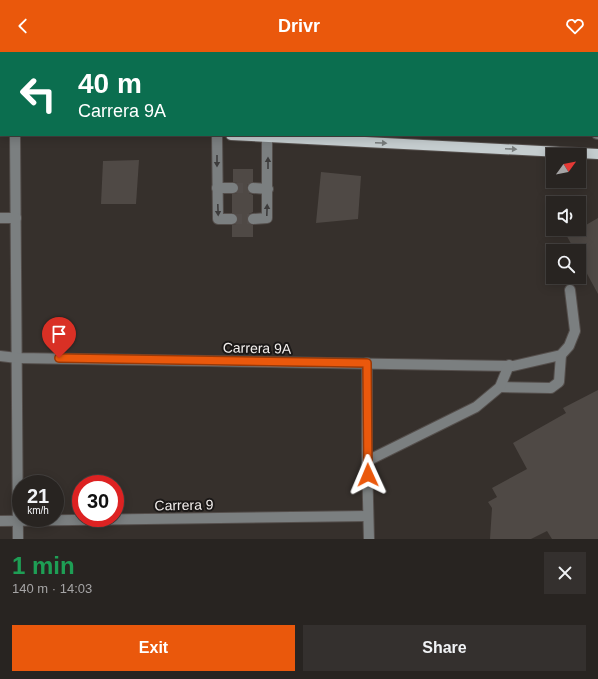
<!DOCTYPE html>
<meta charset="utf-8">
<style>
body{margin:0;font-family:Arial,sans-serif;background:#34302e;color:#f1f3f6;height:100vh;display:flex;flex-direction:column;font-size:15px;white-space:nowrap}
*{box-sizing:border-box;margin:0}
p{font-size:13px;color:#a5a4a5}
.icon{flex:none;width:22px;height:22px;fill:none;stroke:currentColor;stroke-width:2;stroke-linecap:round;stroke-linejoin:round}
.map{position:relative;height:487px;overflow:hidden}
.details{display:flex;flex-direction:column;background:#282421;flex:1}
.details>*{flex:none}
.top-card{position:absolute;left:0px;top:0px;width:598px;height:84px;box-shadow:0 2px 10px #0003,0 0 0 1px #44413f;background:#0b6e4f;color:#fff;overflow:hidden}
.needle{width:26px;rotate:57deg}
.controls{position:absolute;left:546px;top:96px;display:grid;gap:8px}
.controls a{display:grid;place-items:center;width:40px;height:40px;border-radius:0px;background:#282421;box-shadow:0 2px 10px #0003,0 0 0 1px #44413f;font-size:20px}
.speed{position:absolute;left:12px;top:423px;display:flex;gap:8px;font-size:20px;font-weight:700;text-align:center}
.speed>*{display:grid;place-content:center;width:52px;height:52px;border-radius:50%;background:#282421;box-shadow:0 2px 10px #0003,0 0 0 1px #44413f;line-height:1}
.speed small{font-size:10px;font-weight:400}
.speed .limit{border:6px solid #d22;background:#fff;color:#111}
.pin{position:absolute;display:grid;place-items:center;width:34px;height:34px;color:#fff;margin:-41px -17px;border-radius:50% 50% 50% 0;rotate:-45deg;box-shadow:0 0 4px #0007}
.pin .icon{rotate:45deg}
.me{position:absolute;width:44px;margin:-22px;rotate:359deg;stroke-linejoin:round;filter:drop-shadow(0 0 3px #0008)}
.turn{display:flex;align-items:center;gap:14px;height:84px;padding:0 12px;font-size:18px}
.turn .icon{width:52px;height:52px;stroke-width:2.5}
.turn b{display:block;font-size:28px;line-height:34px}
.round{display:grid;place-items:center;flex:none;width:42px;height:42px;border-radius:0px;background:#34302e}
.head{display:flex;align-items:center;justify-content:space-between;height:68px;padding:0 12px}
h1{font-size:24px;font-weight:700;line-height:30px;color:#1e9e55}
.cta{display:flex;gap:8px;margin-top:auto;padding:8px 12px}
.cta a{flex:1;height:46px;border-radius:0px;background:#ea580c;color:#fff;font-size:16px;font-weight:700;line-height:46px;text-align:center}
.cta a+a{background:#34302e;color:#f1f3f6}
header{display:flex;justify-content:space-between;align-items:center;height:52px;padding:0 12px;background:#ea580c;color:#fff;font-size:18px;font-weight:700}
.map>svg:first-child{display:block}
.building{fill:#4f4945}
.lines{fill:none;stroke-linecap:round;stroke-linejoin:round}
.minor-tunnel{stroke:#524c49;stroke-width:10;stroke-dasharray:10 5;stroke-linecap:butt}
.minor-casing{stroke:#544e4b;stroke-width:12}
.major-casing{stroke:#544e4b;stroke-width:12}
.minor{stroke:#7b7f80;stroke-width:10}
.major{stroke:#c5cdcf;stroke-width:10}
.oneway{fill:#787c7c}
.oneway2{fill:#3d3c3c}
.route-casing{stroke:#983908;stroke-width:10}
.route{stroke:#ea580c;stroke-width:7}
.labels{text-anchor:middle;dominant-baseline:central;stroke-width:4;stroke-linejoin:round;paint-order:stroke}
.street-label{font-size:14px;fill:#f2eeec;stroke:#1b1817}
</style>
<header><svg class="icon" aria-label="back" viewBox="0 0 24 24"><path d="M15 5l-7 7 7 7"/></svg>Drivr<svg class="icon" aria-label="heart" viewBox="0 0 24 24"><path d="M12 20l-8-8c-3-5 5-10 8-4 3-6 11-1 8 4z"/></svg></header>
<div class="map">
<svg width="598" height="487" viewBox="0 0 598 487">
<rect width="100%" height="100%" fill="#36302c"/>
<g class="building">
<polygon points="139,108 136,152 101,152 103,109"/>
<polygon points="233,117 253,117 253,130 248,132 247,136 249,141 253,143 253,160 249,162 247,167 248,171 253,173 253,185 232,185 232,173 236,172 238,167 237,163 232,161 232,142 237,141 239,136 237,131 233,130"/>
<polygon points="321,120 361,124 358,167 316,171"/>
<polygon points="598,166 598,242 579,207 579,199 575,199 563,177 579,177"/>
<polygon points="598,338 598,487 552,487 547,479 531,487 490,487 492,456 488,450 497,445 492,436 527,417 513,391 566,361 563,356"/>
</g>
<g class="lines">
<g class="minor-tunnel">
<polyline points="233,136 253,136"/>
<polyline points="232,167 253,167"/>
</g>
<g class="minor-casing">
<g id="minor">
<polyline points="16,1 16,0"/>
<polyline points="29,1 29,0"/>
<polyline points="0,18 1,18"/>
<polyline points="597,50 598,50"/>
<polyline points="0,53 1,53"/>
<polyline points="597,82 598,82"/>
<polyline points="15,83 18,487"/>
<polyline points="217,83 218,167 232,167"/>
<polyline points="217,136 233,136"/>
<polyline points="253,136 268,137"/>
<polyline points="0,166 16,166"/>
<polyline points="253,167 267,166 267,85"/>
<polyline points="0,304 17,306 513,314 561,303 569,294 575,279 570,238"/>
<polyline points="367,311 367,409 369,487"/>
<polyline points="500,335 551,336 559,330 561,303"/>
<polyline points="367,409 476,355 500,335 509,313"/>
<polyline points="0,469 368,464"/>
</g>
</g>
<g class="major-casing">
<g id="major">
<polyline points="0,1 2,1"/>
<polyline points="597,33 598,33"/>
<polyline points="0,74 1,74"/>
<polyline points="231,83 598,102"/>
</g>
</g>
<use href="#minor" class="minor"/>
<use href="#major" class="major"/>
</g>
<defs><path id="oneway-solid" d="M-6-.8H1V-3.2L6.5 0L1 3.2V.8H-6Z"/></defs>
<g class="oneway">
<use href="#oneway-solid" transform="translate(381 91) rotate(3)"/>
<use href="#oneway-solid" transform="translate(511 97) rotate(3)"/>
</g>
<g class="oneway2">
<use href="#oneway-solid" transform="translate(217 109) rotate(90)"/>
<use href="#oneway-solid" transform="translate(268 111) rotate(-90)"/>
<use href="#oneway-solid" transform="translate(218 158) rotate(88)"/>
<use href="#oneway-solid" transform="translate(267 158) rotate(-88)"/>
</g>
<g class="lines">
<g class="route-casing">
<polyline id="route" points="59,306 367,311 368,423"/>
</g>
<use href="#route" class="route"/>
</g>
<g class="labels">
<g class="street-label">
<text transform="translate(257 296) rotate(1)">Carrera 9A</text>
<text transform="translate(184 453) rotate(-1)">Carrera 9</text>
</g>
</g>
</svg>
<div class="controls">
<a><svg class="needle" viewBox="-14 -14 28 28"><path d="M0-13l5 13h-10z" fill="#e53935"/><path d="M0 13l5-13h-10z" fill="#a5a4a5"/></svg></a>
<a><svg class="icon" aria-label="sound" viewBox="0 0 24 24"><path d="M4 9h4l5-4v14l-5-4H4zM17 9q2 3 0 6"/></svg></a>
<a><svg class="icon" aria-label="search" viewBox="0 0 24 24"><circle cx="10" cy="10" r="6"/><path d="M15 15l6 6"/></svg></a>
</div>
<div class="speed"><div>21<small>km/h</small></div><div class="limit">30</div></div>
<div class="pin" style="left:59px;top:306px;background:#d93025"><svg class="icon" aria-label="arrive" viewBox="0 0 24 24"><path d="M6 21V4h12l-3 4 3 4H6"/></svg></div>
<svg class="me" style="left:368px;top:423px" viewBox="-20 -20 40 40"><path d="M0-17L14 15 0 8-14 15z" fill="#ea580c" stroke="#fff" stroke-width="4"/></svg>
<div class="top-card">
<div class="turn"><svg class="icon" aria-label="left" viewBox="0 0 24 24"><path d="M17 20v-9H6M10 6l-5 5 5 5"/></svg><div><b>40 m</b>Carrera 9A</div></div>
</div>
</div>
<section class="details">
<div class="head"><div><h1>1 min</h1><p>140 m · 14:03</p></div><a class="round"><svg class="icon" aria-label="close" viewBox="0 0 24 24"><path d="M6 6l12 12M18 6L6 18"/></svg></a></div>
<div class="cta"><a>Exit</a><a>Share</a></div>
</section>
